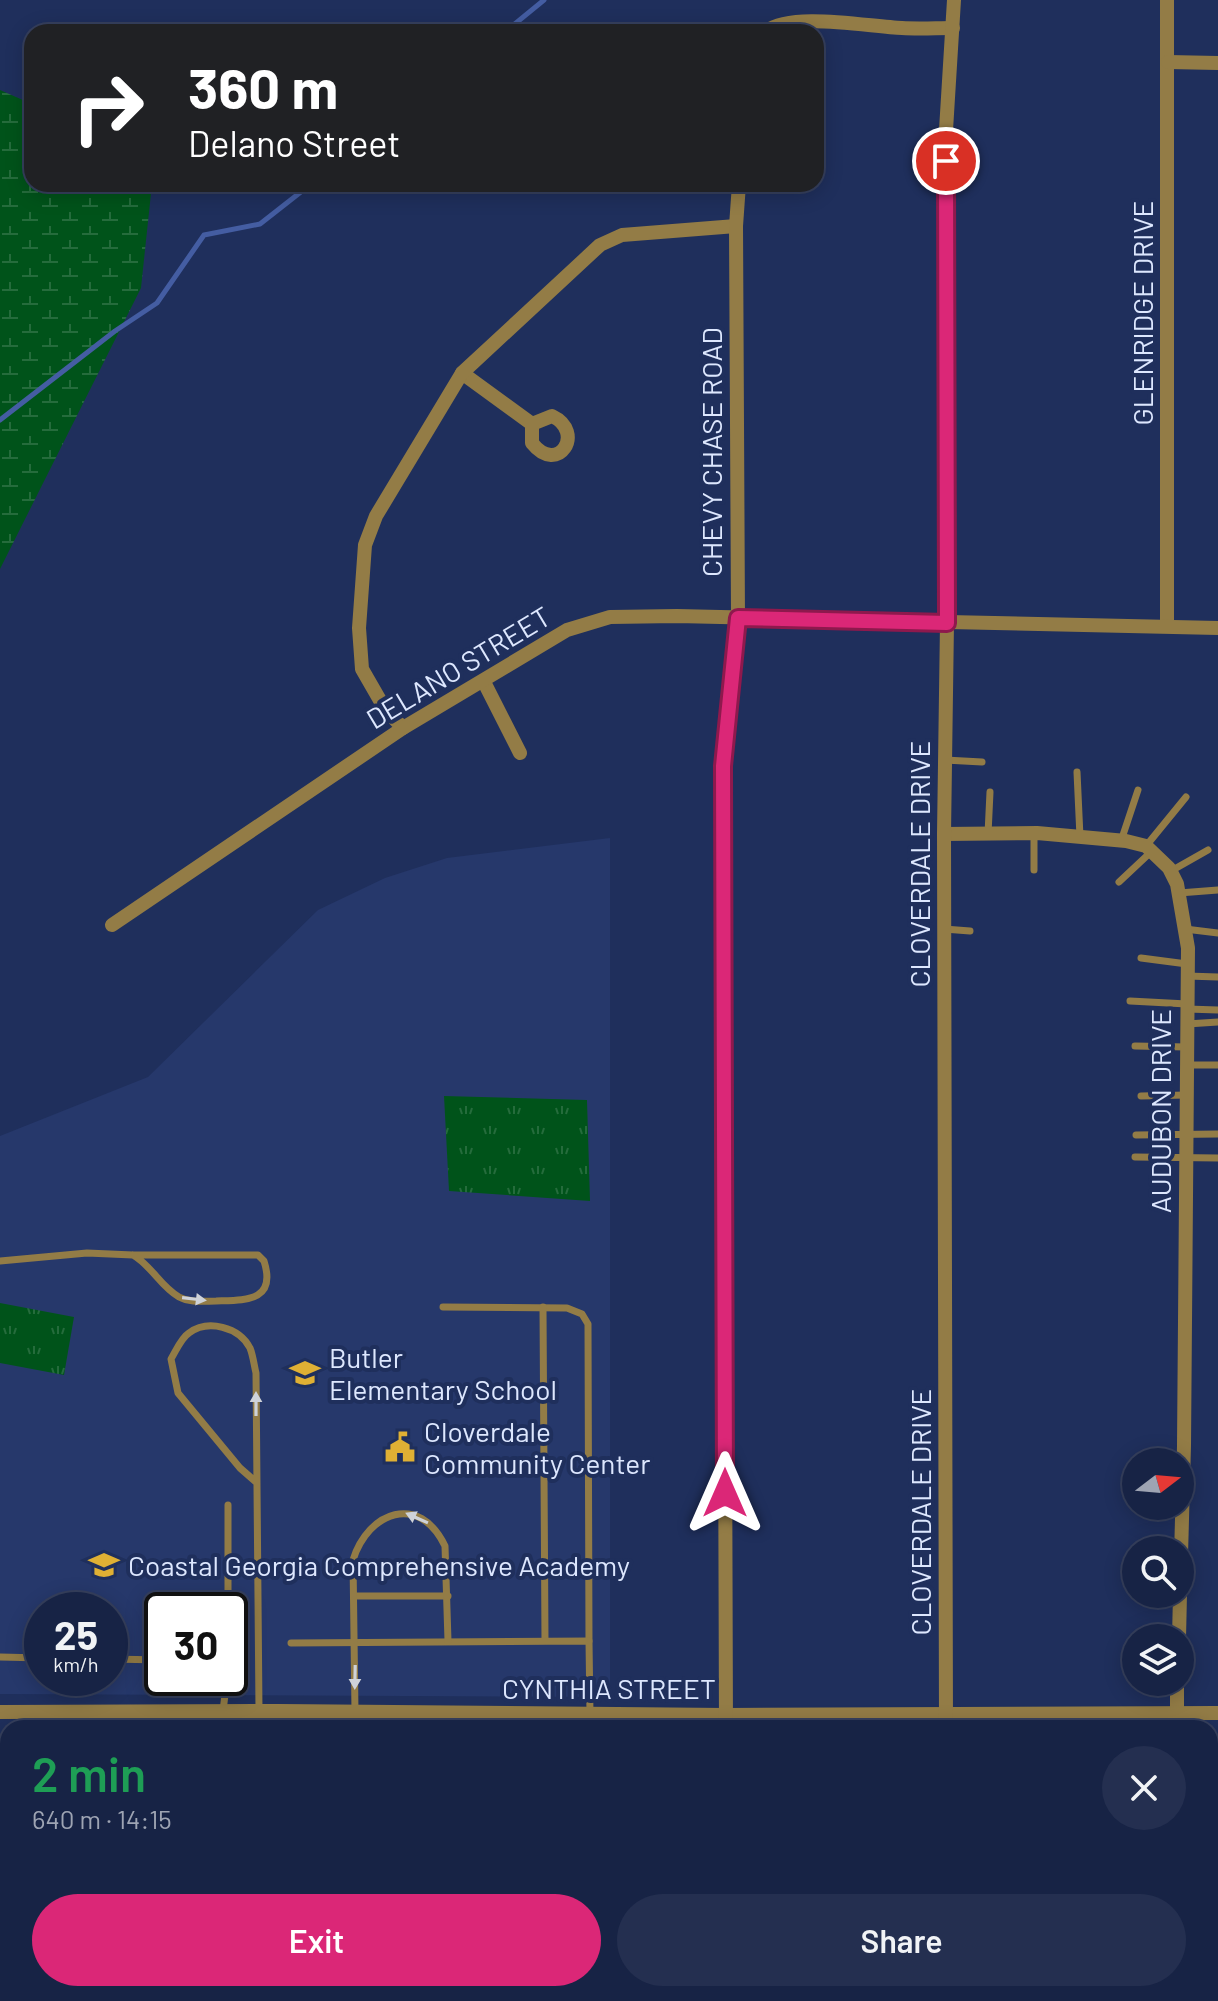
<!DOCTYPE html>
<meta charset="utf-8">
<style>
body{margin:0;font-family:Barlow,sans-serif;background:#242f50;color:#f1f3f6;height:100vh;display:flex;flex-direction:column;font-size:30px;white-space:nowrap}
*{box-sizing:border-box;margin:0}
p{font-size:26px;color:#9ea4b3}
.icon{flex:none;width:44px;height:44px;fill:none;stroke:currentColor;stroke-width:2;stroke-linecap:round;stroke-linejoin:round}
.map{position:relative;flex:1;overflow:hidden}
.sheet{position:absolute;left:0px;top:1720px;width:1218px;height:282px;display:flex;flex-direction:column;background:#172345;border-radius:24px 24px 0 0;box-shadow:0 4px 20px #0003,0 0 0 2px #36405e}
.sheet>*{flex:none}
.top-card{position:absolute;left:24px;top:24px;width:800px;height:168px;border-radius:24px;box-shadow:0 4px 20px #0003,0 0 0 2px #36405e;background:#202124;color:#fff;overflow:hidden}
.needle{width:52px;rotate:74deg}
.tools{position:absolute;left:1122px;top:1448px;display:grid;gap:16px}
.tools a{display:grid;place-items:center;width:72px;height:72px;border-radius:50%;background:#172345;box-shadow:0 4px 20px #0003,0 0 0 2px #36405e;font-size:40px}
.speed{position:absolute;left:24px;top:1592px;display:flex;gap:16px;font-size:40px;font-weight:700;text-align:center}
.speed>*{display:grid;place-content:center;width:104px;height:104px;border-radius:50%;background:#172345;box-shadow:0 4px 20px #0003,0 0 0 2px #36405e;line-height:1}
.speed small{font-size:20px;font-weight:400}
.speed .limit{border:4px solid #111;border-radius:12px;background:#fff;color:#111}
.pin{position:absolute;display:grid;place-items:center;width:68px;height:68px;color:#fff;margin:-34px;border:4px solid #fff;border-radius:50%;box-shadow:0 2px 8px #0007}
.me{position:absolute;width:88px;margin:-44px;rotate:0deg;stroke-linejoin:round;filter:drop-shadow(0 0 6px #0008)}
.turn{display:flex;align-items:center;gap:28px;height:168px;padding:0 32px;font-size:36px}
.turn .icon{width:104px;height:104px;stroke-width:2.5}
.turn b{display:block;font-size:56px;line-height:68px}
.round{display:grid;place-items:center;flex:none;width:84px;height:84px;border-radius:42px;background:#242f50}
.overview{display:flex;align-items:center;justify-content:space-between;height:136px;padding:0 32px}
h1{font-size:48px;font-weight:600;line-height:60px;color:#1e9e55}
.action{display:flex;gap:16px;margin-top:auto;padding:16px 32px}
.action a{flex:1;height:92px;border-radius:48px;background:#db2777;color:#fff;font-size:32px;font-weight:600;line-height:92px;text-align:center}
.action a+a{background:#242f50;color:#f1f3f6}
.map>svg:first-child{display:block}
.built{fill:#26386b;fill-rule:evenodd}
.wetland{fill:url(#wetland-marsh)}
.park{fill:url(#park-tufts)}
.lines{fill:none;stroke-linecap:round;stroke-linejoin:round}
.stream{stroke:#445da2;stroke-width:5}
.lane{stroke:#937c46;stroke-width:7}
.street{stroke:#937c46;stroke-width:14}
.oneway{fill:#ced2d9}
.route-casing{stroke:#8e194d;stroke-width:20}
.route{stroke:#db2777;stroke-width:14}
.labels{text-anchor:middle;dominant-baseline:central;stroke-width:8;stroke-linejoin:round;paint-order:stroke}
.street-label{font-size:28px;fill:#dde7fe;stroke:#1f2f5c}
.poi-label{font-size:28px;fill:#dde7fe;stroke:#1f2f5c;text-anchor:start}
</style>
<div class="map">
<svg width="1218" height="2001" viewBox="0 0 1218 2001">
<defs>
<pattern id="wetland-marsh" width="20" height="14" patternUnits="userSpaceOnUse" patternTransform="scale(2)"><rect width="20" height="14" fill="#00531a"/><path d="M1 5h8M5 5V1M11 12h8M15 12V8" fill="none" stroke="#256c3c"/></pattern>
<pattern id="park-tufts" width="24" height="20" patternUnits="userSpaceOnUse" patternTransform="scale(2)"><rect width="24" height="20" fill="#00531a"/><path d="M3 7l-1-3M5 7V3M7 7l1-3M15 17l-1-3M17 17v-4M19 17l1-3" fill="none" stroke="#256c3c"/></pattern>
</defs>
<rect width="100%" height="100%" fill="#1f2f5c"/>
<path class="built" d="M610,838V1697L0,1694V1136L148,1077L318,910L385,878L447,858ZM42,1610H110V1678H42ZM162,1610H230V1678H162Z"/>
<polygon class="wetland" points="0,90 32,104 32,184 152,184 141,288 0,569"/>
<g class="park">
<polygon points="444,1096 587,1100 590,1201 449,1191"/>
<polygon points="0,1303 74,1317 64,1375 0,1363"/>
</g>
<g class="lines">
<g class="stream">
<polyline points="505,32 544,0"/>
<polyline points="0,420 115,331 157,303 204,235 260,224 311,184"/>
</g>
<g class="lane">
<polyline points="945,760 982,762"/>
<polyline points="1077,772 1080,837"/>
<polyline points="1034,833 1034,870"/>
<polyline points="988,834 990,792"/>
<polyline points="1121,841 1138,790"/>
<polyline points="1146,846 1186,797"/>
<polyline points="1171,871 1208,850"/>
<polyline points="1119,882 1152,851"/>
<polyline points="1179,893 1218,890"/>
<polyline points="944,929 970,931"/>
<polyline points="1185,929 1218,933"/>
<polyline points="1141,958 1187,964"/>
<polyline points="1187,976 1218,977"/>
<polyline points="1130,1001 1187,1004"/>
<polyline points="1187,1009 1218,1010"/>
<polyline points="1187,1024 1218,1022"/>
<polyline points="1135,1046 1187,1047"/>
<polyline points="1186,1065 1218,1065"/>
<polyline points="1141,1096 1186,1095"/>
<polyline points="1136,1135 1218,1134"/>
<polyline points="1135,1157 1218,1158"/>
<path d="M0,1261L87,1253L133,1255H258L264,1261C277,1302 245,1300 216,1301C204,1301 190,1303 179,1297C160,1286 152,1266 133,1255"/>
<polyline points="443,1307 567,1308 582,1314 588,1324 589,1641"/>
<polyline points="543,1307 545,1640"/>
<path d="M256,1482L240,1468L178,1393L171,1359C176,1351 181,1338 189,1333C208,1319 239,1327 250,1348C253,1355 254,1365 256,1373L259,1711"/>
<polyline points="354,1596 448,1596"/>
<polyline points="228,1610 228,1505"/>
<polyline points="291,1643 589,1641 590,1714"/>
<polyline points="0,1657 42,1658"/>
<polyline points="110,1659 162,1660"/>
<polyline points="200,1711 200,1728"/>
<polyline points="223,1711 227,1678"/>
<polyline points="114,1712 115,1728"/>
<path d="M355,1712L353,1560C368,1512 419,1492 445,1546L448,1641"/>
<polyline points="366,1712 367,1728"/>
<polyline points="228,1997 278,1997"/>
<polyline points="20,2001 59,1999"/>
</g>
<g class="street">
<polyline points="1167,0 1167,626"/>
<path d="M765,32C791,11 869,27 902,28C919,29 936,28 953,28"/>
<polyline points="1168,62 1218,63"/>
<path d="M462,373L532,424L552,416C586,432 558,476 532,443V424"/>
<polyline points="484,682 520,753"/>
<polyline points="403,728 385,709 362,669 359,628 365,545 376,516 462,373 600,245 622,235 736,226"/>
<polyline points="944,834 1037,833 1126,841 1146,846 1169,868 1177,884 1188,948 1184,1446 1180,1592"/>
<polyline points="112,925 403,728 567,630 610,617 677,616 1218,628"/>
<polyline points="1179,1638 1180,1594"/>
<polyline points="0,1712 279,1711 726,1715 1218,1713"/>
<polyline points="726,1728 723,766 738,618 736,226 739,184"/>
<polyline points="946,1728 944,834 947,623 946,130 954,0"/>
<polyline points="1177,1728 1177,1682"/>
<polyline points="59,1994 59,2001"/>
<polyline points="279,1994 279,2001"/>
<polyline points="1178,1994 1178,2001"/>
<polyline points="503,2001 503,1994"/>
<polyline points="725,2001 725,1994"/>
<polyline points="949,2001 949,1994"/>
</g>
</g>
<defs><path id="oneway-solid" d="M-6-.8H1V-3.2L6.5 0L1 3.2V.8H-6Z" transform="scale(2)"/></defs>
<g class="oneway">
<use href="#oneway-solid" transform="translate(194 1299) rotate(7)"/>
<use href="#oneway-solid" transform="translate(256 1404) rotate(-90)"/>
<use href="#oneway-solid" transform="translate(417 1518) rotate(-156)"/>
<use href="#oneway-solid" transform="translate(355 1677) rotate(91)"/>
</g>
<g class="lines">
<g class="route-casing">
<polyline id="route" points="725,1493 723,766 738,618 947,623 946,161"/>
</g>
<use href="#route" class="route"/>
</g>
<defs>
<g id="school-bare" transform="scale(2.4)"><path d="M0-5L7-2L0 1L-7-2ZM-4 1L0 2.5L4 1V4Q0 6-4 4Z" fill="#dfb034" stroke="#1f2f5c" stroke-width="2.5" paint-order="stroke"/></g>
<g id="civic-bare" transform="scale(2.4)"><path d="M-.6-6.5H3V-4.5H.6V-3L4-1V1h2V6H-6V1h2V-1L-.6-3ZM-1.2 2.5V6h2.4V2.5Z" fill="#dfb034" stroke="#1f2f5c" stroke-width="2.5" paint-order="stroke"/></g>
</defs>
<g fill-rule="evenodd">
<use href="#school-bare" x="305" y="1373"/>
<use href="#civic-bare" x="400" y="1447"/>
<use href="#school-bare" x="104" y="1565"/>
</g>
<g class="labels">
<g class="street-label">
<text transform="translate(1142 313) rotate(-90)">GLENRIDGE DRIVE</text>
<text transform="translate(711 452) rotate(-90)">CHEVY CHASE ROAD</text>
<text transform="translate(458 667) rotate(-31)">DELANO STREET</text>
<text transform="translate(919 864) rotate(-90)">CLOVERDALE DRIVE</text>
<text transform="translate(1160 1111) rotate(-90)">AUDUBON DRIVE</text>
<text transform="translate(920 1512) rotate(-90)">CLOVERDALE DRIVE</text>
<text x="609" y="1688">CYNTHIA STREET</text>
</g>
<g class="poi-label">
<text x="329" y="1357">Butler<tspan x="329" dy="32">Elementary School</tspan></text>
<text x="424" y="1431">Cloverdale<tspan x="424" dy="32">Community Center</tspan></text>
<text x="128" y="1565">Coastal Georgia Comprehensive Academy</text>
</g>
</g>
</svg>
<div class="tools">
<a><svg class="needle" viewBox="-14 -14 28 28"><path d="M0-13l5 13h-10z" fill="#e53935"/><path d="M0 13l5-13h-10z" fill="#9ea4b3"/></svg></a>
<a><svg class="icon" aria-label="search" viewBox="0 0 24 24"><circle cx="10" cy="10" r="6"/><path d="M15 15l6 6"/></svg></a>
<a><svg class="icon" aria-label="layers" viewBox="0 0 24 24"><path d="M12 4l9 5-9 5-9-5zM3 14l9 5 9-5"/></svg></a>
</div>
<div class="speed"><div>25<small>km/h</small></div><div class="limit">30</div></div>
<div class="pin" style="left:946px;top:161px;background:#d93025"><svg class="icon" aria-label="arrive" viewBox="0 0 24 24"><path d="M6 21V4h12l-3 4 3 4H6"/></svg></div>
<svg class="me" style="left:725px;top:1493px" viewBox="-20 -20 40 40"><path d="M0-17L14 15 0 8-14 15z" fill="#db2777" stroke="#fff" stroke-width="4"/></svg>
<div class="top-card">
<div class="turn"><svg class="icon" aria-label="right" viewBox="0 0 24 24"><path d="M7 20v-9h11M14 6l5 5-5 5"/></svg><div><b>360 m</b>Delano Street</div></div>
</div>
<section class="sheet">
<div class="overview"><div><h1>2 min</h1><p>640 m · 14:15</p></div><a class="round"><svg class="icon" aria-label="close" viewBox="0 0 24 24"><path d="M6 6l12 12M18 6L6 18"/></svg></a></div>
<div class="action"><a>Exit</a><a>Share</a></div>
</section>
</div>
